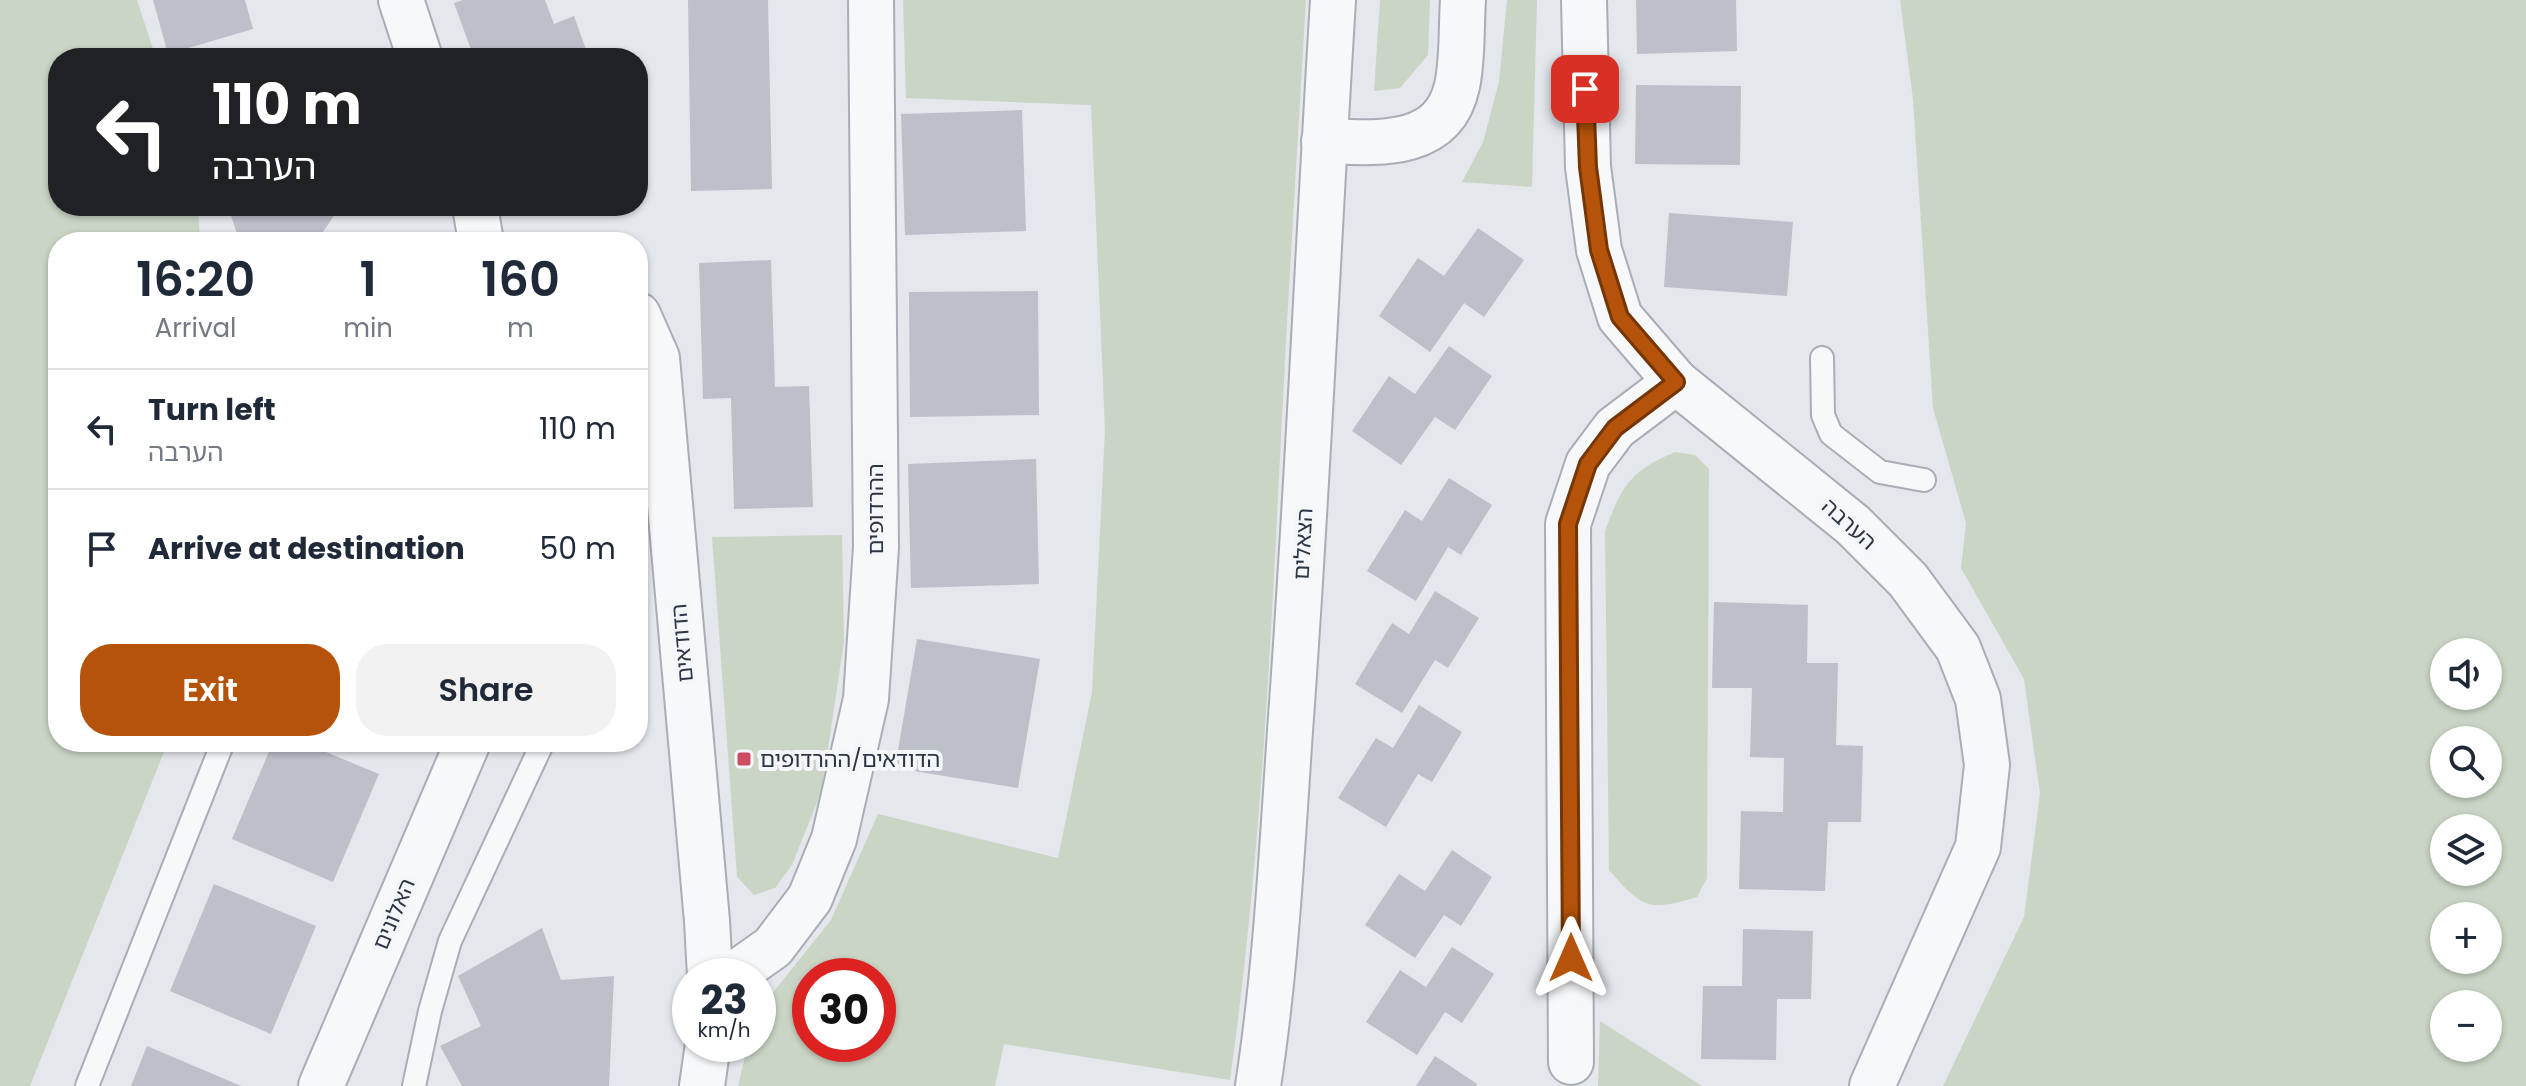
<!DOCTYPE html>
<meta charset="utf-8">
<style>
body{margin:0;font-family:Poppins,"Noto Sans Hebrew",sans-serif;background:#f2f2f3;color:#1f2937;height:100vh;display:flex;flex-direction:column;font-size:30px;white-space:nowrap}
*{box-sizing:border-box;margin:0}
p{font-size:26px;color:#747a83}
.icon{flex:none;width:44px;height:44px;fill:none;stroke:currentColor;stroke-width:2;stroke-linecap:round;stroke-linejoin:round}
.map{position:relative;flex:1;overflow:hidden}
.sheet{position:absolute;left:48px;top:232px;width:600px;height:520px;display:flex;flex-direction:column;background:#fff;border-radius:32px;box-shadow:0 2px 6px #0004}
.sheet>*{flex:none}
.hud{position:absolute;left:48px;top:48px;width:600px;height:168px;border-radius:32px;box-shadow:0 2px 6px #0004;background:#202124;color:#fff;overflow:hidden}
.tools{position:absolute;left:2430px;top:638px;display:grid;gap:16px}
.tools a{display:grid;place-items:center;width:72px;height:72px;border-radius:50%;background:#fff;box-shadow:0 2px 6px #0004;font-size:40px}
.speed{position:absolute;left:672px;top:958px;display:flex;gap:16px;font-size:40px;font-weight:700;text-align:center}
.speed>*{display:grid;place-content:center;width:104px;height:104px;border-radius:50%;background:#fff;box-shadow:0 2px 6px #0004;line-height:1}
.speed small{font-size:20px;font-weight:400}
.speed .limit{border:12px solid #d22;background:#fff;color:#111}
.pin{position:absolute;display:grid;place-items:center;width:68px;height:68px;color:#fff;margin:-34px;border-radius:16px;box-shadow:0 4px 12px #0006}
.me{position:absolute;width:88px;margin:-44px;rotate:0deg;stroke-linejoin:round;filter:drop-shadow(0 0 6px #0008)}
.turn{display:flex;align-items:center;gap:28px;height:168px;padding:0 32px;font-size:36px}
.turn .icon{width:104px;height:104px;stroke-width:2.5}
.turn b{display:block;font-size:56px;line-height:68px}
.eta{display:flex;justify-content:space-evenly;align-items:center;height:136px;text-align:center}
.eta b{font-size:48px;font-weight:600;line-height:56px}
.button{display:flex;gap:16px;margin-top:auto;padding:16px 32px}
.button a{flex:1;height:92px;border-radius:32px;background:#b45309;color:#fff;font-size:32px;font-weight:600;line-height:92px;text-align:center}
.button a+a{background:#f2f2f3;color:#1f2937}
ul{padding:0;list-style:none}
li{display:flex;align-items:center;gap:24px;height:120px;padding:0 32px;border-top:2px solid #e0e1e3}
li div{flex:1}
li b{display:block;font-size:30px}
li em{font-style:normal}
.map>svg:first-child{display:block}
.green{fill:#cad5c5;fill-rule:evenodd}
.building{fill:#bbc0c9}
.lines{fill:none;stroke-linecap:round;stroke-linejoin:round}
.service-casing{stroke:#a9aeb6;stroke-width:26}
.minor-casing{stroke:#a9aeb6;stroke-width:48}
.tertiary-casing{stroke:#a9aeb6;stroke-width:48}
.service{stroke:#f7f8fa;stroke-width:22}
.minor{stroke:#f7f8fa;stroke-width:44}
.tertiary{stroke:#f7f8fa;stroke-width:44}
.route-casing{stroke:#753606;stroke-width:20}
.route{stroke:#b45309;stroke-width:14}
.poi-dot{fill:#ce4c62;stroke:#f4f6f9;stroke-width:3}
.labels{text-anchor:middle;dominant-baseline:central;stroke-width:8;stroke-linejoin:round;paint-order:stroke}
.street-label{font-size:22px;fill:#2b3544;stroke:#f4f6f9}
.poi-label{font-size:22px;fill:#2b3544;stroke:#f4f6f9;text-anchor:start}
</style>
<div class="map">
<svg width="2526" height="1086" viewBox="0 0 2526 1086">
<rect width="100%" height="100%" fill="#e4e7ec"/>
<g class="green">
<polygon points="0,0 137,0 156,58 58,58 58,206 198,206 200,242 58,242 58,742 168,742 30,1086 0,1086"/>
<path d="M903,0H1306C1298,139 1289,278 1282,417C1271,638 1261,860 1230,1080L1004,1044L995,1086H738L748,1044H758V1022L775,990L831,920L878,814L1058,858L1092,692L1105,430L1091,105L906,98ZM878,976V1044H810V976Z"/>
<polygon points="1380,0 1430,0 1428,55 1400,88 1374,91"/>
<polygon points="1507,0 1537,0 1532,187 1462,182 1483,142 1499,82"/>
<path d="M1900,0H2526V1086H1943L2024,917L2040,794L2024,679L1961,568L1966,523L1933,408L1913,99ZM2488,652V696H2444V652ZM2488,740V784H2444V740ZM2444,828H2488V872H2444ZM2444,916H2488V960H2444ZM2488,1004V1048H2444V1004Z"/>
<path d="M1675,452L1695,455L1709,469L1707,878L1697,897C1647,912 1643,908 1609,870L1605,531C1621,487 1630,471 1675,452Z"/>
<polygon points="842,535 844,641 822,790 792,865 775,888 754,895 737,877 712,537"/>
<polygon points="1600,1021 1702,1086 1598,1086"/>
</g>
<g class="building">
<polygon points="153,0 245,0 253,29 168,54"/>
<polygon points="463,0 545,0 554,24 574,16 589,58 474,58 454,3"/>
<polygon points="688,0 768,0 772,189 691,191"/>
<polygon points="1636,0 1736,0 1737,51 1637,54"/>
<polygon points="1636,85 1741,86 1740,165 1635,164"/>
<polygon points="1022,110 1026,231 905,235 901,114"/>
<polygon points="228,206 341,206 316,242 232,242 237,234"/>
<polygon points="1669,213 1793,222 1787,296 1664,287"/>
<polygon points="1478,228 1524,260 1484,317 1464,303 1430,352 1379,316 1418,258 1444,276"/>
<polygon points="771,260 775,387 809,386 813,507 734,509 731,398 703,399 699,263"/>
<polygon points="1038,291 1039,415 910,417 909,292"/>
<polygon points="1449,346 1492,376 1455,430 1435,417 1401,465 1352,431 1389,376 1415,394"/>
<polygon points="1036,459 1039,584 911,588 908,464"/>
<polygon points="1449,478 1492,505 1461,555 1448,547 1416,601 1367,571 1405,510 1422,521"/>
<polygon points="1435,591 1479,618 1448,668 1435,660 1402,713 1355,684 1392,623 1409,634"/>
<polygon points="1714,602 1808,605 1807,663 1838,663 1836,745 1863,746 1861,822 1828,822 1825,891 1739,889 1741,811 1783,812 1784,758 1750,757 1752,688 1712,688"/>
<polygon points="917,639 1040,659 1018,788 895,768"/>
<polygon points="1419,705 1462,732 1432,782 1418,774 1386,827 1338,798 1376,738 1393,748"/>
<polygon points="273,742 302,742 379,774 333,882 232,839"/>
<polygon points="1452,850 1492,877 1461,926 1444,915 1415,958 1365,925 1399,874 1425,891"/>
<polygon points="214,884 316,926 271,1034 170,991"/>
<polygon points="542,928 561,980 614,976 609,1086 462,1086 440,1046 481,1026 458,976"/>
<polygon points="1743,929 1813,931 1811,999 1777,999 1776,1060 1701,1059 1703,986 1742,986"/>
<polygon points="1452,947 1494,974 1462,1023 1445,1012 1417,1055 1366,1022 1400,970 1426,987"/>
<polygon points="147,1046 241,1086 131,1086"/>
<polygon points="1435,1056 1477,1084 1476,1086 1416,1086"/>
</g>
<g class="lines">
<g class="service-casing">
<g id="service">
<polyline points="1822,358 1823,415 1831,434 1880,472 1924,480"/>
<polyline points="87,1086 223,742"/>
<polyline points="414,1086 430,1011 450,941 543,742"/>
</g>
</g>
<g class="minor-casing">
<g id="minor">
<polyline points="401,0 420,58"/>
<polyline points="1584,0 1588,167 1599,250 1620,317 1676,382 1853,525 1908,580 1958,648 1978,699 1987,765 1978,847 1872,1086"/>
<path d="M1324,141C1376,143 1443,150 1457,86C1463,59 1461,28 1463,0"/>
<polyline points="475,206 481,242"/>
<polyline points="638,315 657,358 707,921 710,976"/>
<polyline points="732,976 773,947 810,898 834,839 866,699 876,547 871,0"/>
<polyline points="1571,1062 1568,524 1588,464 1615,428 1676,382"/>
<polyline points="321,1086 468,742"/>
<polyline points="702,1086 708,1044"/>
</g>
</g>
<g class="tertiary-casing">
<path id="tertiary" d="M1258,1086C1276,969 1282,849 1290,731C1308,487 1318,243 1333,0"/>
</g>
<use href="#service" class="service"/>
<use href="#minor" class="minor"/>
<use href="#tertiary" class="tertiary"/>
</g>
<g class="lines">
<g class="route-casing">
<polyline id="route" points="1571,958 1568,524 1588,464 1615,428 1676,382 1620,317 1599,250 1588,167 1585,89"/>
</g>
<use href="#route" class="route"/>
</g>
<rect class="poi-dot" x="736" y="751" width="16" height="16" rx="4"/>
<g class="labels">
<g class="street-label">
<text transform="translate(875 509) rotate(-90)">ההרדופים</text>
<text transform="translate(1849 524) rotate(42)">הערבה</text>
<text transform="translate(1303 544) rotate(-87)">הצאלים</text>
<text transform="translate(682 643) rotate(-95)">הדודאים</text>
<text transform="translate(394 914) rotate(-67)">האלונים</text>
</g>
<g class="poi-label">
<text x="760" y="759">הדודאים/ההרדופים</text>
</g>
</g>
</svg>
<div class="tools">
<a><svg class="icon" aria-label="sound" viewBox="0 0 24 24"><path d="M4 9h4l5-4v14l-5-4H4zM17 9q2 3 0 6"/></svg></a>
<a><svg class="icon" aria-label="search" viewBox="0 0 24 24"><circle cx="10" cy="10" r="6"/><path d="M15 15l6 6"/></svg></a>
<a><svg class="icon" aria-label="layers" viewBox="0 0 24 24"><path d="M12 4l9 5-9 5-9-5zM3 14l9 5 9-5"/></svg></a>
<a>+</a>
<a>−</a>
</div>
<div class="speed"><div>23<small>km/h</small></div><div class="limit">30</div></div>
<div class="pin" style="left:1585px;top:89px;background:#d93025"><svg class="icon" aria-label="arrive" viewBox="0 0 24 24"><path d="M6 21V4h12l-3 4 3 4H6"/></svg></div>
<svg class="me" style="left:1571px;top:958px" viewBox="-20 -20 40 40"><path d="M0-17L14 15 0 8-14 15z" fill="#b45309" stroke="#fff" stroke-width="4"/></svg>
<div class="hud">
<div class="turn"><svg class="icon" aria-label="left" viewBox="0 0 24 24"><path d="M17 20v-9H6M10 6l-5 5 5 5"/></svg><div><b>110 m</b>הערבה</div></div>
</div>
<section class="sheet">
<div class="eta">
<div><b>16:20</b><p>Arrival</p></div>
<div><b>1</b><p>min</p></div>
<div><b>160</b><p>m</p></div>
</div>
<ul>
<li><svg class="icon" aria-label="left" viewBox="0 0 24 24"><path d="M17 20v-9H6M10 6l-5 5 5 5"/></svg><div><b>Turn left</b><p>הערבה</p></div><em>110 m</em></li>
<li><svg class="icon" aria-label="arrive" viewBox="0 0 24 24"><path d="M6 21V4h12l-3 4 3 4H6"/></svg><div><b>Arrive at destination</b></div><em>50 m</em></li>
</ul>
<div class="button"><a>Exit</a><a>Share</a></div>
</section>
</div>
